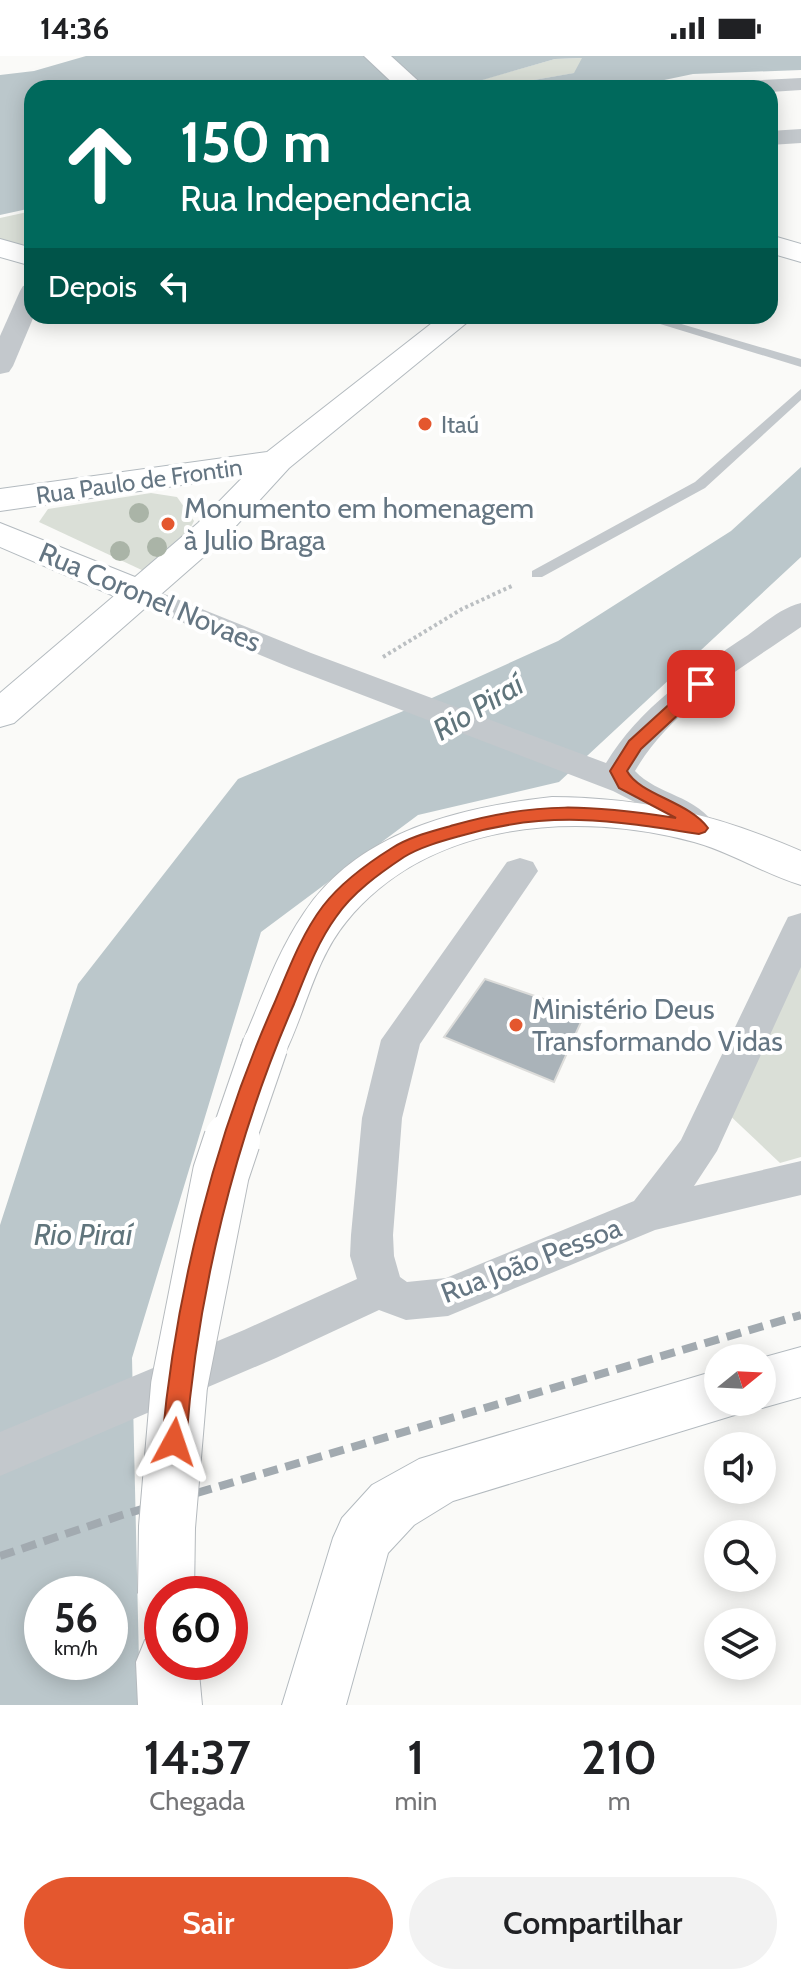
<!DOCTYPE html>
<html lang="pt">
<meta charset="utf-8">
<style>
body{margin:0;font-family:Cabin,sans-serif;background:#f2f2f2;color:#202124;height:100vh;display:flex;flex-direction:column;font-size:30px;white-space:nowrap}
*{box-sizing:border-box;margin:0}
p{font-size:26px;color:#757577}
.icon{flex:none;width:44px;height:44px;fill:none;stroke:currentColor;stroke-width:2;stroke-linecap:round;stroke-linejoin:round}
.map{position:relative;height:1649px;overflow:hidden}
.details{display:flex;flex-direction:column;background:#fff;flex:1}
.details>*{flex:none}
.banner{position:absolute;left:24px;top:24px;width:754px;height:244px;border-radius:24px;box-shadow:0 4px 20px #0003;background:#00695c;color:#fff;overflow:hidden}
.needle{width:52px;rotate:72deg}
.controls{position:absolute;left:704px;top:1288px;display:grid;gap:16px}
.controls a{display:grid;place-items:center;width:72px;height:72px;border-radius:50%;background:#fff;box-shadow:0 4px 20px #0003;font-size:40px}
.speed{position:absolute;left:24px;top:1520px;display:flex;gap:16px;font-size:40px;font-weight:700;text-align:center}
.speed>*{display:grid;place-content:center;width:104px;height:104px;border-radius:50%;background:#fff;box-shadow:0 4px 20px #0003;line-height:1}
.speed small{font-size:20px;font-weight:400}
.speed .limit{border:12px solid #d22;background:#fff;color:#111}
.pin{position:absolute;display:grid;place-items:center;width:68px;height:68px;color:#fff;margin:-34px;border-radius:16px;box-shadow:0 4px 12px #0006}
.me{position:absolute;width:88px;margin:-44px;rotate:5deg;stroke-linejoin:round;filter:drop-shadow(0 0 6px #0008)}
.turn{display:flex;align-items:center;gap:28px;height:168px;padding:0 24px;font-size:36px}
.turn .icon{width:104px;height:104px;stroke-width:2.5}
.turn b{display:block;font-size:56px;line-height:68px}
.then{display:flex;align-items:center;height:76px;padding:0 24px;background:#0003;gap:16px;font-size:30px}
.eta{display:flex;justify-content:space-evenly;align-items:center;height:136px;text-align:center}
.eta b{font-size:48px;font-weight:600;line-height:56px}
.primary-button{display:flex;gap:16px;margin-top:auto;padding:16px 24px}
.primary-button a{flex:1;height:92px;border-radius:48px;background:#e4572e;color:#fff;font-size:32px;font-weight:600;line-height:92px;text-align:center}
.primary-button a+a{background:#f2f2f2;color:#202124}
.status{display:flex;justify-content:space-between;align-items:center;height:56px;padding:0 40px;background:#fff;direction:ltr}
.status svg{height:22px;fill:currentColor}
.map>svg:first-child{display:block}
.green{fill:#dadfd7}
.water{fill:#bbc7cb;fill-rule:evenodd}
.building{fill:#aab3b9;stroke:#dcdcda;stroke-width:2}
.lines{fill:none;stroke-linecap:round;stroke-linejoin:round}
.secondary-casing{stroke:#b3babf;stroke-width:2}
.primary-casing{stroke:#b5babe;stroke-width:2}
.path{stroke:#bbbfc2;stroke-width:4;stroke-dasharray:3 3;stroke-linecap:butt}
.lane{fill:#c3c8cc;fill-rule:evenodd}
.street{fill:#c3c8cc;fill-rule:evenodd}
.secondary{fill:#fff;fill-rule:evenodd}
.primary{fill:#fff;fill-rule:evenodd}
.rail{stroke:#a2aab0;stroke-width:8;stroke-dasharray:15 8;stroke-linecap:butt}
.primary-bridge-far1-casing{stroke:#b5babe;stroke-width:47;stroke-linecap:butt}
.primary-bridge-casing{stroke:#b5babe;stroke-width:58;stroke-linecap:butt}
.primary-bridge-far1{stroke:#fff;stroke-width:45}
.primary-bridge{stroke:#fff;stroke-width:56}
.tree{fill:#aab4a7}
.route{fill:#e4572e;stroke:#94391e;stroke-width:2}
.poi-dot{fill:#e4572e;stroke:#fff;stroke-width:3}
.labels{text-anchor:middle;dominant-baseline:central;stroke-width:8;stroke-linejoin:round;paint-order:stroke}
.far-poi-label{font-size:24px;fill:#657683;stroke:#fff;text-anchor:start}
.far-street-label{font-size:24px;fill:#657683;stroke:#fff}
.poi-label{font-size:28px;fill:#657683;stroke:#fff;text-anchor:start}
.street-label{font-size:28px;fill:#657683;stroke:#fff}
.water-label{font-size:30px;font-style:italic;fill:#60757c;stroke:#fff}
</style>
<div class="status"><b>14:36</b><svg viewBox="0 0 49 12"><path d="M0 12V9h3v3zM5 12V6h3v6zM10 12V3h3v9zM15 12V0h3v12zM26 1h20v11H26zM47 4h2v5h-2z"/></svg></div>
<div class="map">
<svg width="801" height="1649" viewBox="0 0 801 1649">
<rect width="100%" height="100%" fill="#fafaf8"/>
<g class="green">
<polygon points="583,2 575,17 487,32 470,27 555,3"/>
<polygon points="32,155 32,190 0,187 0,162"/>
<polygon points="151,437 177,441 194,465 179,495 146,516 39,466 48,453"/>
<polygon points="801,892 801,1101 780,1107 724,1054"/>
</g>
<g class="water">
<polygon points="86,0 801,0 801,14 693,18 626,32 487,32 574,17 582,2 555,3 472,27 485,32 32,32 32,152 0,159 0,19 34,15"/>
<path d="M801,411V501L559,726L418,759L261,876L132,1302L140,1649H0V1169L78,928L238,723L401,656L558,585L731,475ZM42,1538H110V1606H42Z"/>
</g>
<polygon class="building" points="485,923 585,957 554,1026 444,981"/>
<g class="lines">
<g class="secondary-casing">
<g id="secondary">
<polygon points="364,0 391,0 426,32 398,32"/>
<polygon points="770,179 801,188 801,206 770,197"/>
<polygon points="0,183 32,192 32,210 0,201"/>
<polygon points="441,260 475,260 289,412 224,483 14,667 0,671 0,637 114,540 0,491 0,467 135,521 198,467 244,420 0,455 0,433 267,396"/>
<polygon points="801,1291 801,1341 762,1352 745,1346 762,1346 761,1302"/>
<polygon points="718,1314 718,1346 743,1346 738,1358 453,1445 414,1469 388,1497 346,1649 282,1649 333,1482 342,1462 372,1429 419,1403"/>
</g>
</g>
<g class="primary-casing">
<g id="primary">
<path d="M552,741C645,742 716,758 801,795V829C764,818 731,796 694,786C576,754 428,765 346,866C314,905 305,959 282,1003L265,1009L248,1003L241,990C261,945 276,898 304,857C358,775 461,751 552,741Z"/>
<polygon points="162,1577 162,1606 198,1606 202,1649 138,1649 136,1606 145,1584"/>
</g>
</g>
<polyline class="path" points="383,601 462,553 514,529"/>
<g class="lane">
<polygon points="634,260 654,260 801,303 801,311"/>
<polygon points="801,333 801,344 705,432 542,521 532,521 532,515 695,426"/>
</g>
<g class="street">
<polygon points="801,22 801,34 770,36 770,32 712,32 723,26"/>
<polygon points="801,73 801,87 770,89 770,75"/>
<polygon points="32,228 34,260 13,310 9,316 0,318 0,280 20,235 23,230"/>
<path d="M142,529L311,597L606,707C639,652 695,614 748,579C764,567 781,552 801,547V571C743,611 671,653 635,715C657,739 697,739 717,772L711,781L699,784L687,781L664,761L613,735L289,611L131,545L127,538L131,531Z"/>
<polygon points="520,802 533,806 538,815 420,988 402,1062 393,1179 394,1200 400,1221 407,1226 446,1222 634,1145 681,1084 783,871 788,861 801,857 801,911 717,1095 694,1130 801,1105 801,1139 655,1174 448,1260 406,1264 379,1254 276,1302 0,1420 0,1376 244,1274 357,1223 350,1200 351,1179 362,1062 381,984 507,806"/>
</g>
<use href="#secondary" class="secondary"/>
<use href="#primary" class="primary"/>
<polyline class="rail" points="0,1500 122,1459 801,1259"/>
<g class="primary-bridge-far1-casing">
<polyline id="primary-bridge-far1" points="232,1086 265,990"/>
</g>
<g class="primary-bridge-casing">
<polyline id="primary-bridge" points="166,1538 167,1471 179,1330 221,1117 232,1084"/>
</g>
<use href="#primary-bridge-far1" class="primary-bridge-far1"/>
<use href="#primary-bridge" class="primary-bridge"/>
</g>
<g class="tree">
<circle cx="139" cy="457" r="10"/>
<circle cx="157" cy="491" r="10"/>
<circle cx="120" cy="495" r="10"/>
</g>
<path class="route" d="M701,623L710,628L707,632L641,693L627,715C640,739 688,745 708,772L705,776L699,778C611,764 548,754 460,780C442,785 420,791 404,801C380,817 352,837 336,861C317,887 306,918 294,948C235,1083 197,1239 186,1386L182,1394L174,1397L165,1394L162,1386C175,1239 214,1083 274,948C288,915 301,879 323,850C340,828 368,807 392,792C411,780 434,775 454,769C539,745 590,749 676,762L619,732L610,715L629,685L696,624Z"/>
<g class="poi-dot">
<circle cx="425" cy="368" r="8"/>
<circle cx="168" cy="468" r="8"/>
<circle cx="516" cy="969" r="8"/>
</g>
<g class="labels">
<g class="far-poi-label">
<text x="441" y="368">Itaú</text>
</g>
<g class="far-street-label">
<text transform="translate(139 425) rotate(-8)">Rua Paulo de Frontin</text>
</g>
<g class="poi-label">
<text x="184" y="452">Monumento em homenagem<tspan x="184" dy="32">à Julio Braga</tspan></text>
<text x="532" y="953">Ministério Deus<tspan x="532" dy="32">Transformando Vidas</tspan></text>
</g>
<g class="street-label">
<text transform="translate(150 541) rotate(23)">Rua Coronel Novaes</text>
<text transform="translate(531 1204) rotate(-21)">Rua João Pessoa</text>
</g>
<g class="water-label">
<text transform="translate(478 651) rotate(-31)">Rio Piraí</text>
<text x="83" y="1178">Rio Piraí</text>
</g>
</g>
</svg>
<div class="controls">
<a><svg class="needle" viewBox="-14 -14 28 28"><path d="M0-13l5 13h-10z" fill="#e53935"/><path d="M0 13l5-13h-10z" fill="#757577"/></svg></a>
<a><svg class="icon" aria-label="sound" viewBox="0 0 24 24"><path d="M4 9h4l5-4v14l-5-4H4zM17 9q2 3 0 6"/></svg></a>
<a><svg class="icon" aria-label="search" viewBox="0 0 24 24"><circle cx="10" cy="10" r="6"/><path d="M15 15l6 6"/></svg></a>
<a><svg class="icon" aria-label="layers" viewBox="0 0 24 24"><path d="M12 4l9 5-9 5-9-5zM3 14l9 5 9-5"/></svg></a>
</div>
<div class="speed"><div>56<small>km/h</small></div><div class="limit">60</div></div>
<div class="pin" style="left:701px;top:628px;background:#d93025"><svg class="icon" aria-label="arrive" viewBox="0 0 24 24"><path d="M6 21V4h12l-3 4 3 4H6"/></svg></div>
<svg class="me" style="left:174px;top:1386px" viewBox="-20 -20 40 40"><path d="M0-17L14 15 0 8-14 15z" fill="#e4572e" stroke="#fff" stroke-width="4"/></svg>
<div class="banner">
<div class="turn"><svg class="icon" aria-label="ahead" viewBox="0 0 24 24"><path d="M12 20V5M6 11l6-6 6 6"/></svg><div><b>150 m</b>Rua Independencia</div></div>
<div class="then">Depois<svg class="icon" aria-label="left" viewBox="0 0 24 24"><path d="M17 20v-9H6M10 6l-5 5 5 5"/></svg></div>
</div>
</div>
<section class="details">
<div class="eta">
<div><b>14:37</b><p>Chegada</p></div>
<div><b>1</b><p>min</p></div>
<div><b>210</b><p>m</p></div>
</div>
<div class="primary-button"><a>Sair</a><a>Compartilhar</a></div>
</section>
